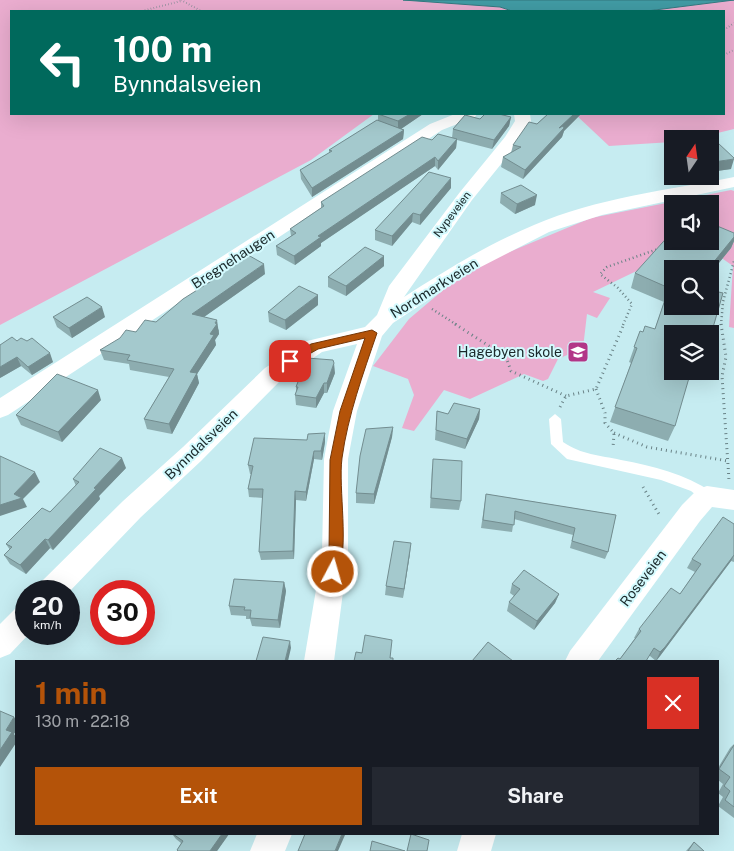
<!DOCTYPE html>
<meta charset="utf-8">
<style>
body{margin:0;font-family:"Public Sans",sans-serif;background:#242831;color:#f1f3f6;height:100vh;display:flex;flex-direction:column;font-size:19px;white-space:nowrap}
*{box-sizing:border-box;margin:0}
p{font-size:16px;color:#9ea1a6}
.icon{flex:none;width:28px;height:28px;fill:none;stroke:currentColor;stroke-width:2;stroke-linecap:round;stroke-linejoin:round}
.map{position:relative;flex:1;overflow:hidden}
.sheet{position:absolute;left:15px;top:660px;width:704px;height:175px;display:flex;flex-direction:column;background:#171b24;border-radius:0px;box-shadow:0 5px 20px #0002}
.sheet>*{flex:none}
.banner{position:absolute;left:10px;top:10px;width:715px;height:105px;border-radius:0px;box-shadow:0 5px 20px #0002;background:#00695c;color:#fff;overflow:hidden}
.needle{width:32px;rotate:13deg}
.tools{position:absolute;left:664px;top:130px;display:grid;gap:10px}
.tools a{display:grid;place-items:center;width:55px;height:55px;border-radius:0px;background:#171b24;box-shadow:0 5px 20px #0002;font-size:25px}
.speed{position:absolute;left:15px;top:580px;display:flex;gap:10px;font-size:25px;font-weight:700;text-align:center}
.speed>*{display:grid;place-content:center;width:65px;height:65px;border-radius:50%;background:#171b24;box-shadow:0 5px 20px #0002;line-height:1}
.speed small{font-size:12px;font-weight:400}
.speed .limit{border:8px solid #d22;background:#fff;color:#111}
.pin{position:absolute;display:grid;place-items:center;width:42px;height:42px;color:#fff;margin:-21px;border-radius:10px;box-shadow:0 2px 8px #0006}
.me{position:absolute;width:55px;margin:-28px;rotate:6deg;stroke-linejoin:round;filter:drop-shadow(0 0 4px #0008)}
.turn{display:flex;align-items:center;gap:18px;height:105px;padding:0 20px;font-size:22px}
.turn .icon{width:65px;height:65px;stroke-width:2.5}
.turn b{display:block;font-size:35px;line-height:42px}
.round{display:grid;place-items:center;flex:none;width:52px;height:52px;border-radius:0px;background:#242831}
.overview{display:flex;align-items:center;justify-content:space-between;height:85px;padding:0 20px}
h1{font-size:30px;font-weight:700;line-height:38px;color:#b45309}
.primary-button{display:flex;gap:10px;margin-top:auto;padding:10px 20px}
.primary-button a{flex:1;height:58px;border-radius:0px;background:#b45309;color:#fff;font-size:20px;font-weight:700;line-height:58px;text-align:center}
.primary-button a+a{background:#242831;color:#f1f3f6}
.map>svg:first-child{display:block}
.green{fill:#eaadcf;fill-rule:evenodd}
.water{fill:#419ba4;stroke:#35787f}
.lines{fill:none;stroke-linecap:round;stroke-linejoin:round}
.path-far2{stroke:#698286;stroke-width:2;stroke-dasharray:0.5 2.5;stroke-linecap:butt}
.path-far1{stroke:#698286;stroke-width:2.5;stroke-dasharray:1 3;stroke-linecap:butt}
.path{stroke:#698286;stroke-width:3;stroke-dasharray:1 4;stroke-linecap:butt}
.lane{fill:#fff;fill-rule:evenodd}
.street{fill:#fff;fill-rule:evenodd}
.wall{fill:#8dadb0}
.shaded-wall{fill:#738d90}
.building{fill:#a4c9cd;stroke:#738d90}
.route{fill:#b45309;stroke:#753606}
.labels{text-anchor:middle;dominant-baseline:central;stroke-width:4;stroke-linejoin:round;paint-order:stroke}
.far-street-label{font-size:11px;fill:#1a282a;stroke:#d3fafe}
.street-label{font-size:14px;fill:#1a282a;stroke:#d3fafe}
.poi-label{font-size:14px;fill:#1a282a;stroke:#d3fafe;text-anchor:end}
</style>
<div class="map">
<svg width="734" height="851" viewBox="0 0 734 851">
<rect width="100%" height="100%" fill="#c6ecf1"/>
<g class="green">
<polygon points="0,0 403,0 500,7 512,11 11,11 11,114 374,114 311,160 0,325"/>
<polygon points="734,0 734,129 693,139 672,139 672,142 609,146 575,114 724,114 724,11 647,11"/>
<path d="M731,190L734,191V328L729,327L733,266L706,247L680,250L593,292L610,298L597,318L587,314L583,348L558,359L548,379L543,381L524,374L470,399L444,390L414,431L402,428L414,395L408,379L373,366L409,319L468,269L591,218ZM672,204H710V241H672Z"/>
</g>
<polygon class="water" points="403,0 734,0 647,11 512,11 500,7"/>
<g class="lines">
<g class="path-far2">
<polyline points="181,0 201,11"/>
<polyline points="142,11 181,1"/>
<polyline points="724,30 734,23"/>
<polyline points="724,55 734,50"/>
</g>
<g class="path-far1">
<polyline points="432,309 457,325"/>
<polyline points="623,325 632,304 618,288 600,274 607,267 658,249"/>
<polyline points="721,325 723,302 734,261"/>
</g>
<g class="path">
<polyline points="455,324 506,357 511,371 566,396"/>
<polyline points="721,324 726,357 722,376 729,480"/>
<polyline points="596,389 605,413 605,423 614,433 613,448"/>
<polyline points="560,407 566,396 596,389 624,324"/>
<polyline points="614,433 647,447 728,461"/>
<polyline points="643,487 660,516"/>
</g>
<path class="lane" d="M555,414L561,419L563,442C582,455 599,455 621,460C653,466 685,474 712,492L714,496L712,500L707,501L702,500L691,491L661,480L567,459L551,444L549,419Z"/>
<g class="street">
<polygon points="455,114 477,114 475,117 442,130 8,415 0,418 0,398 430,124"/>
<path d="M514,114H530L531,121L518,143L472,200L404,297C446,270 488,244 534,225C596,198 668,190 734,177V187L602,215L549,232L469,273L393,323L382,336L357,411L348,459V554L334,661H304L322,554L324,459L333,411L357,344L322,352L281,380L201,461L141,517L69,592L37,591L41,582L123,501L183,447L265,368L307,341L365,327L377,315L389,286L460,192L505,137L515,121Z"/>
<polygon points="707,486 734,490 734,510 712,507 700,521 598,661 565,661 570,651 682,505 698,489"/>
<polygon points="26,604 26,634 29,634 10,654 0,658 0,624 16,608"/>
<polygon points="257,834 292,834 285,851 250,851"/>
<polygon points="462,834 496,834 491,851 457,851"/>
</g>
</g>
<g class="wall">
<polygon points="378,114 423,114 401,129 404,130 403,139 312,197 301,179 300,170 329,153 329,150 378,120"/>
<polygon points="548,114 581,114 564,131 562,137 523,179 501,167 503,157 511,153 513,145"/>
<polygon points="511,117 509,126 492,149 457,140 456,148 438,170 435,166 321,243 321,246 295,265 277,255 276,246 291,236 290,229 321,208 321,202 432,140 452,138 453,129 480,119"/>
<polygon points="710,145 731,169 710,172"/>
<polygon points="451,188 420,225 412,222 392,246 375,240 375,230"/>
<polygon points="501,193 535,205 515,214 500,203"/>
<polygon points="734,233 734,241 731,248 710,274 710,269 672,334 675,426 668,441 610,422 631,363 629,362 640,331 643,332 655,329 664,302 631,288 635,273"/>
<polygon points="384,256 384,266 346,296 328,287 328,277"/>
<polygon points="265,274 204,317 219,330 219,334 215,340 216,345 197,374 199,383 172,434 147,429 144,419 169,377 130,370 129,364 104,360 100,350 156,322 211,281 211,279"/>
<polygon points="318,305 286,330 269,322 268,312"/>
<polygon points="53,317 105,317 72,338 57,327"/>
<polygon points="17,341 53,362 32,375 21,366 0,378"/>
<polygon points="335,373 327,393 324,393 316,408 296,405 295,395 296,392 296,387"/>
<polygon points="101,400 62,442 21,425 16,415"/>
<polygon points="480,409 479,419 465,449 435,440 437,411 448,414"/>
<polygon points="393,427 392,437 374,504 356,503 356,493"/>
<polygon points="325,442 322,460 314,459 306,501 296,500 294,559 261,560 259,552 263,498 249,497 248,489 251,474 250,474 248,465"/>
<polygon points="126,468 99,496 100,499 53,550 50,548 26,574 10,564 4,555 10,550 6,544 50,512 76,486 73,479"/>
<polygon points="432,468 461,501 459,510 430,508"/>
<polygon points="486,494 616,515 608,552 605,559 570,548 573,535 514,519 512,532 481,528"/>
<polygon points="734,524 734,562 731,561 660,656 656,661 650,656 620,659 635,638 634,638 639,629 680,594 695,572 687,568 692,559"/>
<polygon points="410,553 403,598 385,595 386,586"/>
<polygon points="284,582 286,591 280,628 252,626 250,619 246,619 246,616 231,615 229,606"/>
<polygon points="512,584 559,594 555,603 534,630 507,611 509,602 514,596 510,593"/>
<polygon points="734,744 734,818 718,806 723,797 718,793 723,784 718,780 718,768 730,748"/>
<polygon points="172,834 229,834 217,851 177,851 177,850 181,843 176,839"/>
<polygon points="694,842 704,851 686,851"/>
</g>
<g class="shaded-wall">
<polygon points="410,114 423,114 398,131 398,121"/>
<polygon points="574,114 581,114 564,131 562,137 523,179 525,170 559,128"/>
<polygon points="511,117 509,126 492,149 494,140"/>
<polygon points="404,130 403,139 312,197 312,188"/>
<polygon points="457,139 456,148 438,170 438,161"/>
<polygon points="435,157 435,166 321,243 321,246 295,265 294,256 318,236"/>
<polygon points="734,159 731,169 710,172 714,162"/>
<polygon points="451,178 451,188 420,225 420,215"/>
<polygon points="537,195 535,205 515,214 517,204"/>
<polygon points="413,213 412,222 392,246 392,236"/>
<polygon points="734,237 734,241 731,248 710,274 710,269 708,269"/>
<polygon points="384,256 384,266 346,296 346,286"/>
<polygon points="264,264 265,274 194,324 192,314"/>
<polygon points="318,295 318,305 286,330 285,320"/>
<polygon points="102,307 105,317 72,338 69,328"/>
<polygon points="217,320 219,334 215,340 216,345 197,374 199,383 172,434 169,424 190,372"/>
<polygon points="50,353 53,362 32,375 28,367"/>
<polygon points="17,357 21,366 0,378 0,367"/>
<polygon points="334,363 335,373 327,393 327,383"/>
<polygon points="324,383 324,393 316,408 316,398"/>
<polygon points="98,390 101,400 62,442 58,432"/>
<polygon points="480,409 479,419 465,449 467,439"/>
<polygon points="393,427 392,437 374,504 374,494"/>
<polygon points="325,433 325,442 322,460 321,451"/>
<polygon points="314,451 314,459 306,501 306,492"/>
<polygon points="122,458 126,468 99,496 100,499 53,550 48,540 94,488"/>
<polygon points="35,472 40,482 23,499 27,507 0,516 0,505 14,494"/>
<polygon points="295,491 296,500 294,559 293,551"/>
<polygon points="45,539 50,548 26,574 20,565"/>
<polygon points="411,543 410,553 403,598 404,589"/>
<polygon points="734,555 731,561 660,656 656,661 660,652"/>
<polygon points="284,582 286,591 280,628 278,620"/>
<polygon points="559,594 555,603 534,630 537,621"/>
<polygon points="290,641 291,648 288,661 285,661"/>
<polygon points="14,717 16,720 16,731 14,734 16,737 16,743 0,767 0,750 6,730"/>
<polygon points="222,834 229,834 217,851 210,851"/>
<polygon points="342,834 345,834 345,835 338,851 335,851"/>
</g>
<g class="building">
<polygon points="378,114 410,114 398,121"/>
<polygon points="485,114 499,114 511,117 494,140 453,129 465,115 480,119"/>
<polygon points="548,114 574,114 559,128 563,126 564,128 525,170 503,157 521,147 513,145 529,122 537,124"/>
<polygon points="377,120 404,130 312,188 300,170 332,151 329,150"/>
<polygon points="438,134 457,139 438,161 435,157 318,236 321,237 294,256 276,246 296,233 290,229 324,206 321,202 422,137 432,140"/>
<polygon points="718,143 734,158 734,159 714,162 710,159 710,145"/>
<polygon points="429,172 451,178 420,215 413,213 392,236 375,230"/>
<polygon points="521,185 537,195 517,204 501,193"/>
<polygon points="710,223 734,233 734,237 708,269 672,269 672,306 710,306 710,290 723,293 710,338 710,334 672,334 672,371 691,371 675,426 615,407 637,348 634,347 640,331 643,332 645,326 655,329 669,288 635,273 672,232 672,241 710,241"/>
<polygon points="365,247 384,256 346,286 328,277"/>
<polygon points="248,255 264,264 192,314 217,320 215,323 217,324 210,334 214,335 190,372 197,373 169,424 144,419 174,369 127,360 130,355 100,350 120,338 126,330 136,332 145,320 156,322 183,299 213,280 211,279"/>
<polygon points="299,286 318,295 285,320 268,312"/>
<polygon points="87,297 102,307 69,328 53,317"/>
<polygon points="12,337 17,341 21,338 27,341 32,338 50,353 28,367 17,357 0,367 0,345"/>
<polygon points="307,358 333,360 334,363 327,383 324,383 316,398 295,395 298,387 296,387"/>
<polygon points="57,374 98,390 58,432 16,415"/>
<polygon points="454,403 480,409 467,439 436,430 437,411 448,414"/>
<polygon points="393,427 374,494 356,493 360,456 366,429"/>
<polygon points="325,433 321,451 314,451 306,492 295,491 293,551 259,552 263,489 248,489 253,466 248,465 254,438 307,440 308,434"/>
<polygon points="100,448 122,458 94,488 96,489 48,540 45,539 20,565 4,555 12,547 6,544 42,508 50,512 79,482 73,479"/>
<polygon points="0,456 35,472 14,494 22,498 0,505"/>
<polygon points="433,459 462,461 461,501 431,498"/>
<polygon points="486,494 616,515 608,552 572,541 575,528 515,511 514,525 483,520"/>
<polygon points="723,517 734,524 734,555 665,647 660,652 654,648 646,661 615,661 618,658 620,659 641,631 639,629 671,588 680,594 701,564 692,559"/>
<polygon points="394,541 411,543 404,589 386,586"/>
<polygon points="524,570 559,594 537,621 509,602 520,589 512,584"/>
<polygon points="234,579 284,582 278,620 250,618 251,610 244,610 245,607 229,606"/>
<polygon points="365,635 392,640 390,658 393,658 393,661 354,661 356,652 362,653"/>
<polygon points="263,637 290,641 285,661 256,661"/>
<polygon points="488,642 513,661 472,661"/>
<polygon points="0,711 14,717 6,730 12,732 0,750"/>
<polygon points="734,745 734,807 725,800 730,791 724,786 730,777 719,769"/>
<polygon points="173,834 222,834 210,851 178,851 177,850 183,841"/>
<polygon points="305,834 342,834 335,851 298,851"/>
<polygon points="411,834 429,840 427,851 407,851"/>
<polygon points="372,841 405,851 370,851"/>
<polygon points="694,842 704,851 688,851"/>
</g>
<path class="route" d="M372,330L377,333C363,374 348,415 342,458C338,489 350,549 337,576H328L326,572L329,554L330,460L340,411L365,338L318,349L290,365L284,361L311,344Z"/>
<defs>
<g id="school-square" transform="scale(1.125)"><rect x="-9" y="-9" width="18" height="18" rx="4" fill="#b23687" stroke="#d3fafe"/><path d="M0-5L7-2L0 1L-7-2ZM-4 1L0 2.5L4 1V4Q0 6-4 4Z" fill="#fff"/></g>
</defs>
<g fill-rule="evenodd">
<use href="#school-square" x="578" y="352"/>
</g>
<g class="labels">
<g class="far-street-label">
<text transform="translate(452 214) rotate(-53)">Nypeveien</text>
</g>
<g class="street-label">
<text transform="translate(233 259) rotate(-33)">Bregnehaugen</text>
<text transform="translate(434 288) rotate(-32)">Nordmarkveien</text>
<text transform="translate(201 444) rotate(-44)">Bynndalsveien</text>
<text transform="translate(643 578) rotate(-53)">Roseveien</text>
</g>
<g class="poi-label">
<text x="562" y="352">Hagebyen skole</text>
</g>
</g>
</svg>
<div class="tools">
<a><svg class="needle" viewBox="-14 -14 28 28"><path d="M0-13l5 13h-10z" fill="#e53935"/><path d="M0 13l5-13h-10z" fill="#9ea1a6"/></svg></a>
<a><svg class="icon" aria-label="sound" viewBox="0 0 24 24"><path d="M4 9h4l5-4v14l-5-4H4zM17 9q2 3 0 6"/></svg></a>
<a><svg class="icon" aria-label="search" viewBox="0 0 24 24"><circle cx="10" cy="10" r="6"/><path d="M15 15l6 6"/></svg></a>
<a><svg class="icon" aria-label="layers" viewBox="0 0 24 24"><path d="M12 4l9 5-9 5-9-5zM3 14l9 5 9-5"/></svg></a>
</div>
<div class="speed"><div>20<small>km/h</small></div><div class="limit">30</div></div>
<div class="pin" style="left:290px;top:361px;background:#d93025"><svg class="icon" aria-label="arrive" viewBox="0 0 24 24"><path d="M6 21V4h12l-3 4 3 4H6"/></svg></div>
<svg class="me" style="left:333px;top:572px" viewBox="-20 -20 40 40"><circle r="17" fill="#b45309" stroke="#fff" stroke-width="3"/><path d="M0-11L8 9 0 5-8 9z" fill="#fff"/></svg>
<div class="banner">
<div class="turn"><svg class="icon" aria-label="left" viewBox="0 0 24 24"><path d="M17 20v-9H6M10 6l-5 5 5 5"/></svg><div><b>100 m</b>Bynndalsveien</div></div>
</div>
<section class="sheet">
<div class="overview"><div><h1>1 min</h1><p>130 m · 22:18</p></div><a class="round" style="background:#d93025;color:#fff"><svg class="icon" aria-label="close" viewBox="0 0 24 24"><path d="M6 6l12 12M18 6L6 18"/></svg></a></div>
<div class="primary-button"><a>Exit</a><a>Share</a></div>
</section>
</div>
